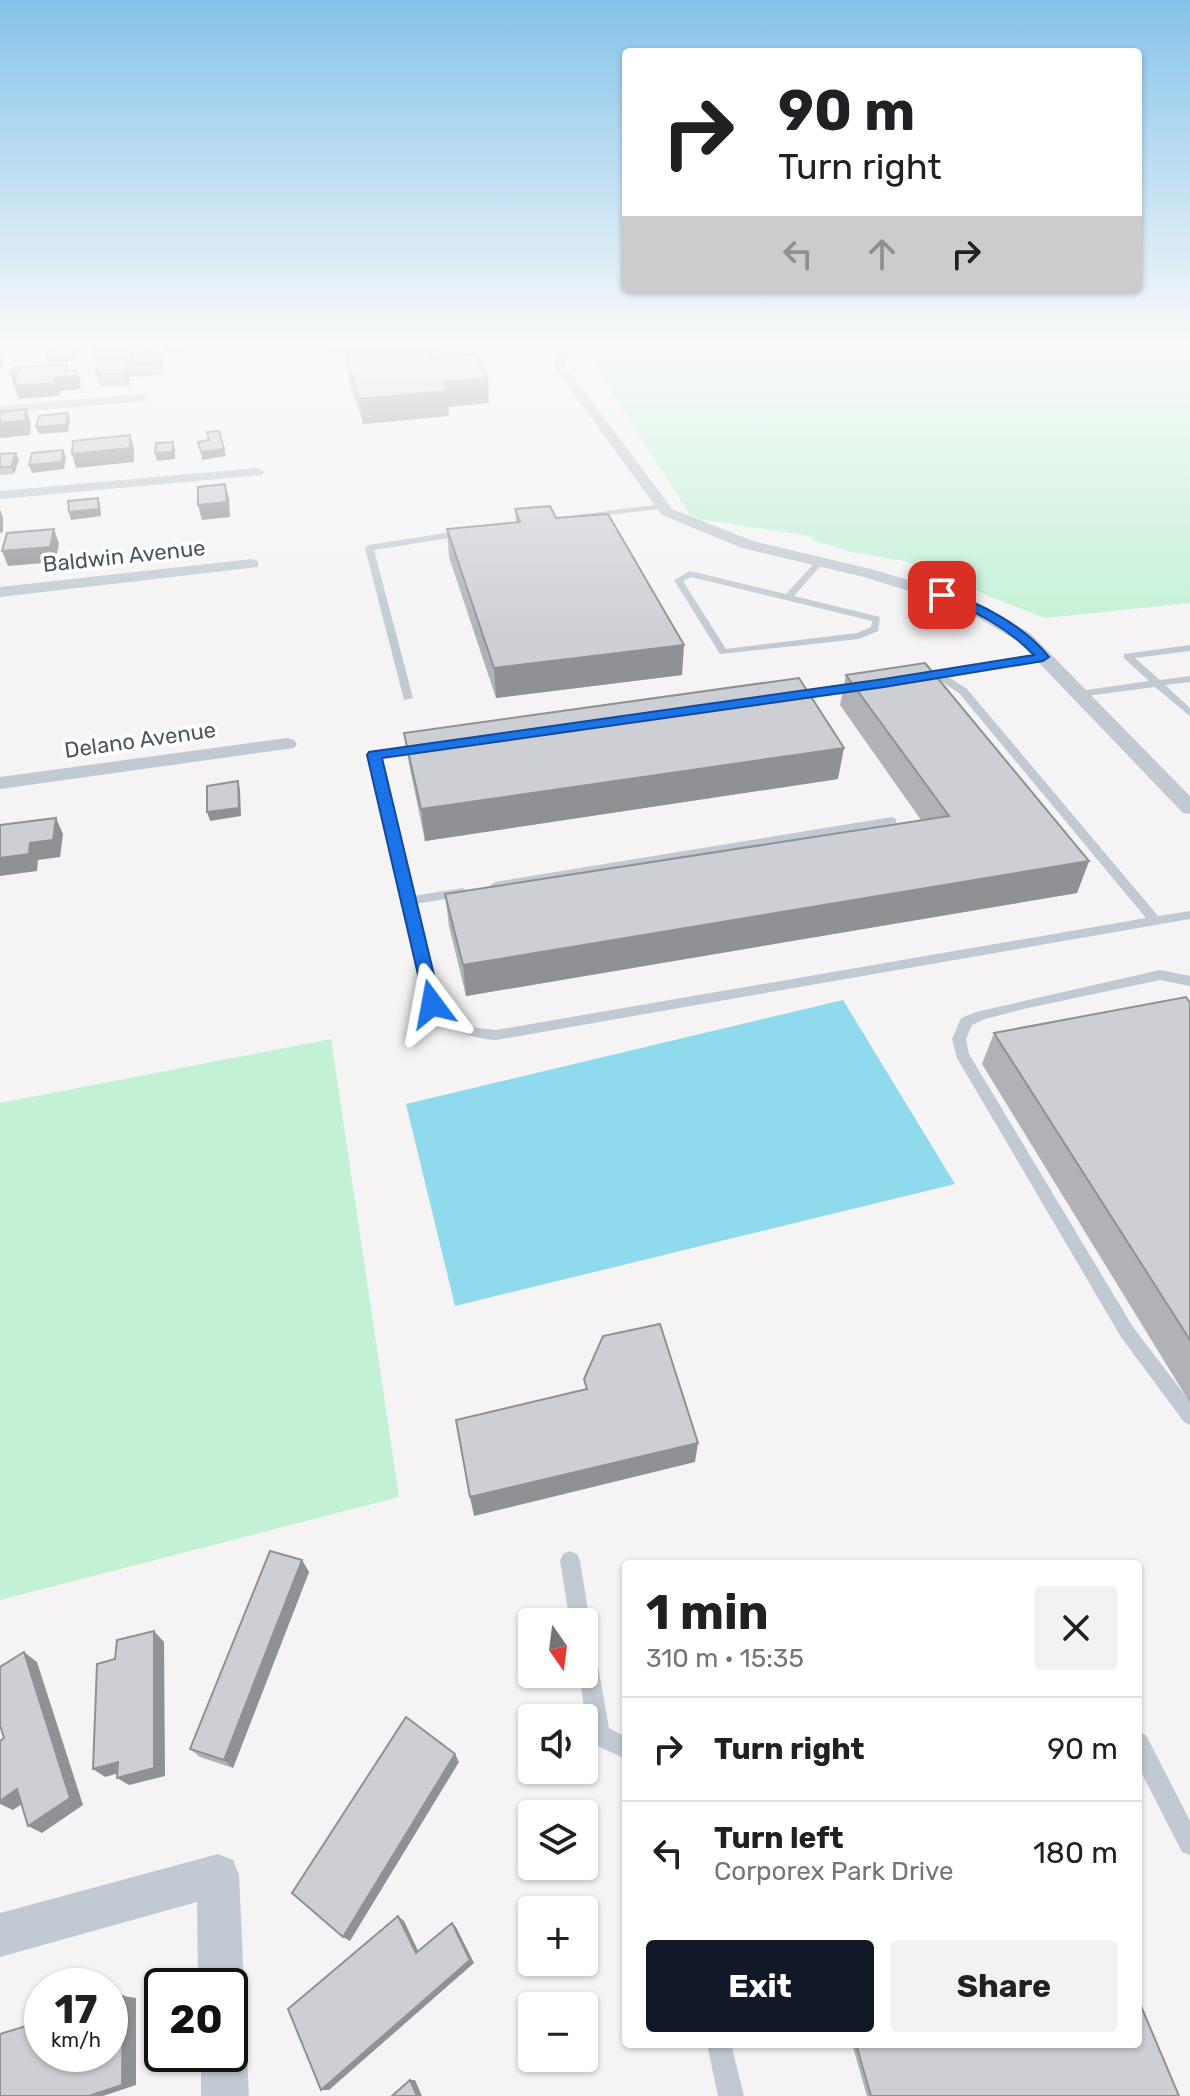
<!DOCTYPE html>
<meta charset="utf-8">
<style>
body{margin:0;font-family:Rubik,sans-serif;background:#f2f2f2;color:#202124;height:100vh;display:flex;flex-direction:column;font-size:30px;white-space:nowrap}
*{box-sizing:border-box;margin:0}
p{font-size:26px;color:#757577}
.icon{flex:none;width:44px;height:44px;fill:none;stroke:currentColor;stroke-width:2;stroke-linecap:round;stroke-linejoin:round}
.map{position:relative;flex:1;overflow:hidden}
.side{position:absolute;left:622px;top:1560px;width:520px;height:488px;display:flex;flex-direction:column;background:#fff;border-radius:8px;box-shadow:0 2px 6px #0004}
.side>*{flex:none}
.guide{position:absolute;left:622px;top:48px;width:520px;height:244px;border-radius:8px;box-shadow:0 2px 6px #0004;background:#fff;color:#202124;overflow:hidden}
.needle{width:52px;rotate:166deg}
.buttons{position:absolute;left:518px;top:1608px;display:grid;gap:16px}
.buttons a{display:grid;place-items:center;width:80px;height:80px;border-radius:8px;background:#fff;box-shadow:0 2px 6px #0004;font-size:40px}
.speed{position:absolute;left:24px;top:1968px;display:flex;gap:16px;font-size:40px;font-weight:700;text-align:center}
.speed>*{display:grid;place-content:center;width:104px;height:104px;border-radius:50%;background:#fff;box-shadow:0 2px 6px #0004;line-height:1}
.speed small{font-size:20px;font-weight:400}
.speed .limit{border:4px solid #111;border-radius:12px;background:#fff;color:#111}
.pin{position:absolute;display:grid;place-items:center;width:68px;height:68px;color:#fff;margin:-34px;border-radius:16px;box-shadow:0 4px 12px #0006}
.me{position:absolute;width:88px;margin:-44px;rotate:347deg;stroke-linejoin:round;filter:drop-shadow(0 0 6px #0008)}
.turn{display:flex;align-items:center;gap:28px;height:168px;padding:0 24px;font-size:36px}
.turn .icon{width:104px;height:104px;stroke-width:2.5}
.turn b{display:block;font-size:56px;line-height:68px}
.lanes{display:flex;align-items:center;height:76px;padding:0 24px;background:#0003;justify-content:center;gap:40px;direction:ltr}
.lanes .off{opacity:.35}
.round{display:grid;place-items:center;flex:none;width:84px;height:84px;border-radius:8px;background:#f2f2f2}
.summary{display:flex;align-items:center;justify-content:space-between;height:136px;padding:0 24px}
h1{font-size:48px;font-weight:700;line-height:60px}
.cta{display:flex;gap:16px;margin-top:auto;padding:16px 24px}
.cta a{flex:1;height:92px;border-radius:8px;background:#111827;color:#fff;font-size:32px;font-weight:700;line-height:92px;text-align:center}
.cta a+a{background:#f2f2f2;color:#202124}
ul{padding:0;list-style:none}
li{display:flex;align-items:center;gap:24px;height:104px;padding:0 24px;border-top:2px solid #e0e0e0}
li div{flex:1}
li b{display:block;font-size:30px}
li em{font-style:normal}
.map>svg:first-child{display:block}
.green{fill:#c3f1d5}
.water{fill:#90daee}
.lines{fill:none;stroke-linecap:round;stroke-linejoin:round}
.service{fill:#c1cad2;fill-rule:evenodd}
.minor{fill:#c1cad2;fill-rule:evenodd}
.wall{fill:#b0b2b7}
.shaded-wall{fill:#909195}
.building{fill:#cdcfd5;stroke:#909195;stroke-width:2}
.route{fill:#1a73e8;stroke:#114b97;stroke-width:2}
.labels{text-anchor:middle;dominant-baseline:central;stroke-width:7;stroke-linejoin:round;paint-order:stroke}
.far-street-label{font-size:22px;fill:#4a5661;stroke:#fff}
</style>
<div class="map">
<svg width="1190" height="2096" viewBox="0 0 1190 2096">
<rect width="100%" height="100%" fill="#f5f3f3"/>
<g class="green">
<polygon points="594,344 1081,344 1096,348 1190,344 1190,603 1045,618 986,595 953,578 903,561 851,552 812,540 812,536 703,520 690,515 603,379 587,348"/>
<polygon points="331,1039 399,1497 0,1600 0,1103"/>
</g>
<g class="water">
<polygon points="340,344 488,344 494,346 413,354 323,353"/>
<polygon points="843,1000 955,1184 455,1306 406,1104"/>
</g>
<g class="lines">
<g class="service">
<polygon points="663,504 666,504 666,508 560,521 556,519 560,517"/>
<polygon points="464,530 468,533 467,535 374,550 413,698 404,700 365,548 369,545"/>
<path d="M817,560L824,562L794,596L880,617L878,631L859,639L720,654L674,580L690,571L786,594ZM691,577L872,621L871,627L857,633L726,649L683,581Z"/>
<polygon points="1190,645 1190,651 1135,658 1160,680 1190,676 1190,682 1165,685 1190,708 1190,716 1155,687 1079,697 1074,694 1079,691 1149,681 1124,658 1124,654"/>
<path d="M1043,654L1048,657L1046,659L947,676L967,689L1158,916L1190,911V919L496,1040C467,1038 442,1028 425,1004L369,755L374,752L425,744L429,745V749L380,757L413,896L463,888L469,892L463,896L415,904L438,1002L465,1023L477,1028L496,1030L1146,918L959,693L936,678L917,681L912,678L937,671Z"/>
<polygon points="861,683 866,686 865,688 790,699 785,696 790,693"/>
<polygon points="892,817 896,819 896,823 495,890 489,886 495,882"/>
<polygon points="1160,970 1190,976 1190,986 1160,980 1028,1008 985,1019 972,1025 966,1039 969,1054 1133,1327 1190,1402 1190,1425 1184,1422 1121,1337 957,1058 952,1039 961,1018 976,1012"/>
<polygon points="570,1551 577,1554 580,1561 590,1622 587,1629 584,1630 584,1622 570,1622 560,1561 563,1554"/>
<polygon points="584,1634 591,1637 594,1644 609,1728 626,1737 626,1759 591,1743 588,1735 579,1674 584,1674"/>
<polygon points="1138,1732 1146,1735 1190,1821 1190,1855 1182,1852 1138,1766"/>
<polygon points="707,2044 731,2044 744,2096 718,2096"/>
</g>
<g class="minor">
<polygon points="564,344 576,344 564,364 672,509 753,541 875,570 972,599 1031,634 1190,796 1190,814 1183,813 1019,642 960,607 864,577 742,548 662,515 552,364"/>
<polygon points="140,394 145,395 145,401 0,414 0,406"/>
<polygon points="257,468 264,472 262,475 0,499 0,491"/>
<polygon points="252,559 258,561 258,567 0,597 0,587"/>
<polygon points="287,738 294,740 297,744 294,748 0,789 0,777"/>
<polygon points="218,1854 233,1860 239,1875 244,1986 237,2002 230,2005 230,1986 198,1986 197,1902 0,1957 0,1913"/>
<polygon points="230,2033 240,2038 247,2054 249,2096 201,2096 201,2054 230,2054"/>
</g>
</g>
<g class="wall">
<polygon points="138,353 163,364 163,375 129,377 129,387 100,387 96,374 137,357"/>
<polygon points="346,357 431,358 489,403 448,407 449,416 363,424 349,381"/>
<polygon points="0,454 19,460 14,474 0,475"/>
<polygon points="515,509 556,518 682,675 496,698 449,557 447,529 516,522"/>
<polygon points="846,675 1089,861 1077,893 466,996 449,926 445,894 921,820 840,705"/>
<polygon points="404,733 838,779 425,841 409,764"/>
<polygon points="1190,1003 1190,1403 982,1064 994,1033"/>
<polygon points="302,1560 309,1572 233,1768 200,1757 190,1749"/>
<polygon points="852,2044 1138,2044 1179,2096 867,2096"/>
</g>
<g class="shaded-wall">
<polygon points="133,344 134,356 94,360 90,347"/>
<polygon points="162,344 209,344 209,347 165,355"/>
<polygon points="78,345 80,351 78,361 49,363 47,357"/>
<polygon points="0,347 4,360 2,368 0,368"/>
<polygon points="160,351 163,364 163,375 160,362"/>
<polygon points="67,364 71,377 77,370 81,383 80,389 60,391 59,396 19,399 10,374 18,373 55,378 65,371"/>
<polygon points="126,364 129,377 129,387 125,374"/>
<polygon points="488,378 489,403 448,407 449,416 363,424 359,399 443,382"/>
<polygon points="26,409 31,423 30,435 0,438 0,423"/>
<polygon points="68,413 70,420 68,432 39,434 36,427"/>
<polygon points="130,435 134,449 134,462 76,468 72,454"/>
<polygon points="173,442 175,449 175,459 157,461 155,453"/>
<polygon points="224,449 226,456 202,460 201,452"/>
<polygon points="63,450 66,457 64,469 32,473 29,465"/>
<polygon points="16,453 19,460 14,474 11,467"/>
<polygon points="225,484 229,498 230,517 202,520 198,505"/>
<polygon points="98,498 100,505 101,516 71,520 69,512"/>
<polygon points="0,509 3,518 3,532 0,533"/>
<polygon points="54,529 59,544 55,562 8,566 2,551"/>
<polygon points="684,645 682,675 496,698 494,668"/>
<polygon points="844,748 838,779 425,841 421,809"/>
<polygon points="238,781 240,790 241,816 210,821 207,812"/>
<polygon points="56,818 63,834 60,857 38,860 37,871 0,876 0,858 30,843"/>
<polygon points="1089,861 1077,893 466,996 463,965"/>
<polygon points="698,1443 695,1462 474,1516 470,1497"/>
<polygon points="302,1560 309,1572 233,1768 224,1760"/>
<polygon points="154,1631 164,1642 165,1776 129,1785 117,1778"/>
<polygon points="24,1652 37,1662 83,1805 42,1833 28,1826"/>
<polygon points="455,1754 459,1762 350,1941 343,1937"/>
<polygon points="118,1762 130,1770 105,1777 93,1769"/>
<polygon points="17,1789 32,1797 13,1810 0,1804 0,1801"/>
<polygon points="398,1916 404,1921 421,1957 416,1953"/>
<polygon points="452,1923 456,1927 474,1963 329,2090 321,2090"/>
<polygon points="123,1996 136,1998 136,2085 103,2096 89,2096"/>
<polygon points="410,2080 415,2080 422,2096 417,2096"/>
</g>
<g class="building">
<polygon points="91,344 129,344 90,347"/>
<polygon points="78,345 77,354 47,357 49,347"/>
<polygon points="428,350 431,358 475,354 488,378 443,382 447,391 359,399 346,357"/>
<polygon points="160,351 160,362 126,364 125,374 96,374 97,361 137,357 138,353"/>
<polygon points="67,364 65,371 77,370 76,376 55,378 54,383 14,386 18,373 10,374 12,368"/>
<polygon points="26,409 25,421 0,423 0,412"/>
<polygon points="68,413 66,425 36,427 39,416"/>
<polygon points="219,431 224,449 201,452 198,442 209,440 207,432"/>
<polygon points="130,435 130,448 72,454 73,441"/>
<polygon points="173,442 173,452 155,453 156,443"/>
<polygon points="63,450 62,462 29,465 32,453"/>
<polygon points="16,453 11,467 0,467 0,454"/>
<polygon points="225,484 227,502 198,505 198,487"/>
<polygon points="98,498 99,509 69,512 68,501"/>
<polygon points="550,506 556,518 608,514 684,645 494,668 447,529 520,522 515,509"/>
<polygon points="54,529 50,547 2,551 7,533"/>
<polygon points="925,663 1089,861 463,965 445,894 949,816 846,675"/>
<polygon points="799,678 844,748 421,809 404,733"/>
<polygon points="238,781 239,808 207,812 207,786"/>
<polygon points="56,818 53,840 30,843 29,854 0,858 0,825"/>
<polygon points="1186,997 1190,1003 1190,1340 994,1033"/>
<polygon points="660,1324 698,1443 470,1497 456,1420 587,1389 584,1379 603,1336"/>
<polygon points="270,1551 302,1560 224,1760 190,1749"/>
<polygon points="154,1631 154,1768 117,1778 118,1762 93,1769 97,1664 115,1659 117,1640"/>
<polygon points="24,1652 70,1798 28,1826 17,1789 0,1801 0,1741 4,1738 0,1725 0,1667"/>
<polygon points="406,1717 455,1754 343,1937 292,1893"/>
<polygon points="398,1916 416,1953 452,1923 470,1960 321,2090 288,2009"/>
<polygon points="123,1996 122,2085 89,2096 0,2096 0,2034 42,2021 42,2054 110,2054 110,2000"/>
<polygon points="1138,1999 1179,2096 871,2096 856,2044 1138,2044"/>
<polygon points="410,2080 417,2096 392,2096"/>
</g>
<linearGradient id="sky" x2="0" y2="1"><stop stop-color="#85c3ea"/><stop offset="0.54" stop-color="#fafafa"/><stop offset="1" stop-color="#fafafa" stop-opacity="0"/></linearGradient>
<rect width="1190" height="637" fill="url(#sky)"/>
<path class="route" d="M942,592C981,602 1024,626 1049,657L1043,661L884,687L382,758L441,1004L432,1011L426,1009L367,755L369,752L884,679L1034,655C1009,629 972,608 938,598V593Z"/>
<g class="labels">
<g class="far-street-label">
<text transform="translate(124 556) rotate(-6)">Baldwin Avenue</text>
<text transform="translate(140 740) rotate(-8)">Delano Avenue</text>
</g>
</g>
</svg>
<div class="buttons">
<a><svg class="needle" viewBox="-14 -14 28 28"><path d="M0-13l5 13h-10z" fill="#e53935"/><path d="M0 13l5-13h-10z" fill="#757577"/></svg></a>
<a><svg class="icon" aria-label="sound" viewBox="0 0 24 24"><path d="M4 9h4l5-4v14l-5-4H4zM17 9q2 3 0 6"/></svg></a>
<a><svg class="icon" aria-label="layers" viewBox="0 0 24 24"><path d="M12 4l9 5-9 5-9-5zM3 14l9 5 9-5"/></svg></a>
<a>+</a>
<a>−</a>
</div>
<div class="speed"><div>17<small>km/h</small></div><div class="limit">20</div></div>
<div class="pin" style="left:942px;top:595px;background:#d93025"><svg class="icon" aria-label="arrive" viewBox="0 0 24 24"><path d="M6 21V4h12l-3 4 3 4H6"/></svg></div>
<svg class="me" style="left:432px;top:1004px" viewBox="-20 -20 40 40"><path d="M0-17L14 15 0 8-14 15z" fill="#1a73e8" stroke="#fff" stroke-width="4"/></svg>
<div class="guide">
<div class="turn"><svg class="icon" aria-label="right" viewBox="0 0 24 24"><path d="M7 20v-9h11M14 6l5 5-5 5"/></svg><div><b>90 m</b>Turn right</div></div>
<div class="lanes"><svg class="icon off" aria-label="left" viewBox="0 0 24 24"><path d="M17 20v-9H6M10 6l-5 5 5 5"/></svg><svg class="icon off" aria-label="ahead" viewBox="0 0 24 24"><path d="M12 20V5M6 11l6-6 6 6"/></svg><svg class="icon" aria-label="right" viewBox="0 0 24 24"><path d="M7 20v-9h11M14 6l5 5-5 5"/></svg></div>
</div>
<section class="side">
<div class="summary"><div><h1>1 min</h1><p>310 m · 15:35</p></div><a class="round"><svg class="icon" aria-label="close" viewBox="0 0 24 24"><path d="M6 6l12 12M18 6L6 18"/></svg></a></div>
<ul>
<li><svg class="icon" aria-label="right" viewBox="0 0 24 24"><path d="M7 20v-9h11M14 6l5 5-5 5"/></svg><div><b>Turn right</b></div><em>90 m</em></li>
<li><svg class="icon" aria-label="left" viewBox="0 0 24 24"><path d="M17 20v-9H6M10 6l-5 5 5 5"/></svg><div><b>Turn left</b><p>Corporex Park Drive</p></div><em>180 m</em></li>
</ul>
<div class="cta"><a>Exit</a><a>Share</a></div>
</section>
</div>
